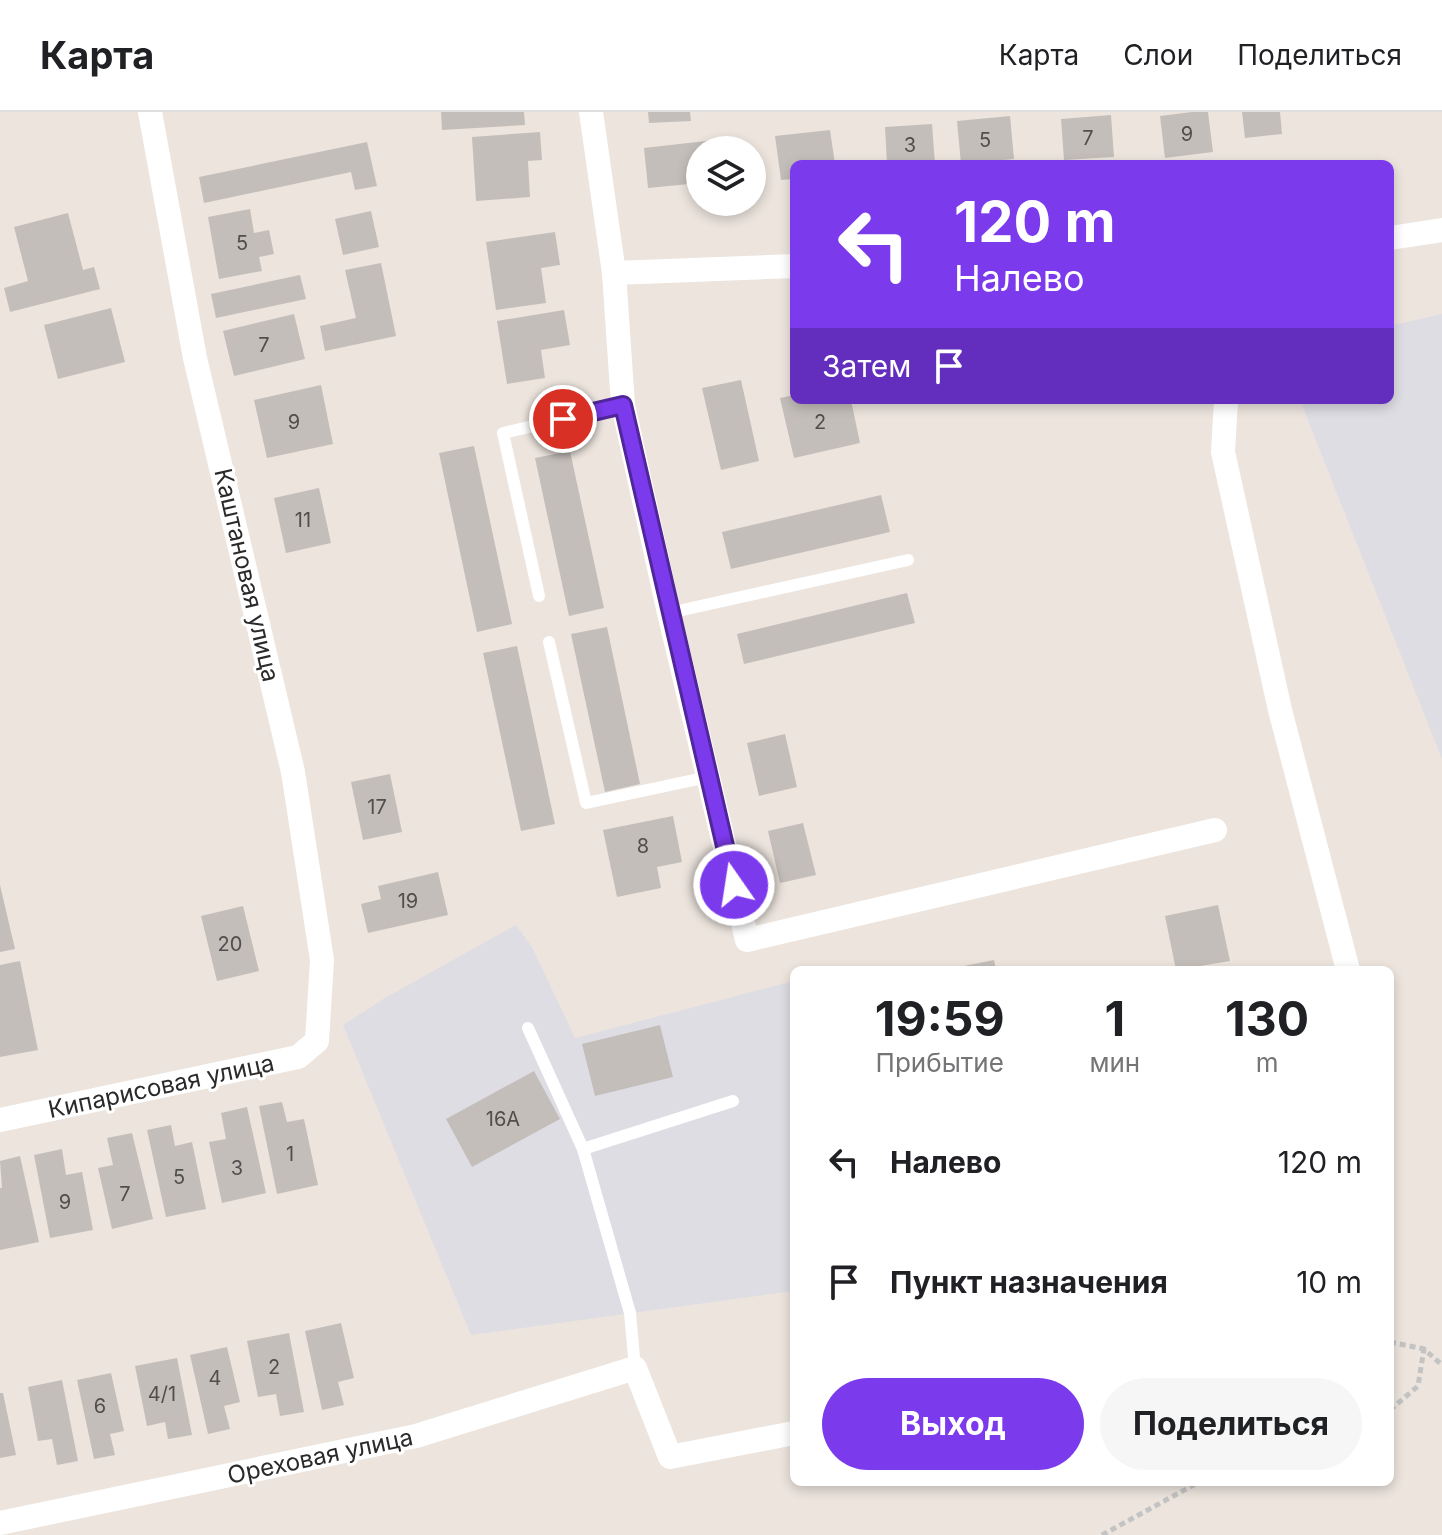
<!DOCTYPE html>
<html lang="ru">
<meta charset="utf-8">
<style>
body{margin:0;font-family:Inter,sans-serif;background:#f6f6f6;color:#202124;height:100vh;display:flex;flex-direction:column;font-size:30px;white-space:nowrap}
*{box-sizing:border-box;margin:0}
p{font-size:26px;color:#757577}
.icon{flex:none;width:44px;height:44px;fill:none;stroke:currentColor;stroke-width:2;stroke-linecap:round;stroke-linejoin:round}
.map{position:relative;flex:1;overflow:hidden}
.drawer{position:absolute;left:790px;top:854px;width:604px;height:520px;display:flex;flex-direction:column;background:#fff;border-radius:12px;box-shadow:0 4px 12px #0003}
.drawer>*{flex:none}
.top-card{position:absolute;left:790px;top:48px;width:604px;height:244px;border-radius:12px;box-shadow:0 4px 12px #0003;background:#7c3aed;color:#fff;overflow:hidden}
.tools{position:absolute;left:686px;top:24px;display:grid;gap:16px}
.tools a{display:grid;place-items:center;width:80px;height:80px;border-radius:50%;background:#fff;box-shadow:0 4px 12px #0003;font-size:40px}
.pin{position:absolute;display:grid;place-items:center;width:68px;height:68px;color:#fff;margin:-34px;border:4px solid #fff;border-radius:50%;box-shadow:0 2px 8px #0007}
.me{position:absolute;width:88px;margin:-44px;rotate:347deg;stroke-linejoin:round;filter:drop-shadow(0 0 6px #0008)}
.turn{display:flex;align-items:center;gap:28px;height:168px;padding:0 32px;font-size:36px}
.turn .icon{width:104px;height:104px;stroke-width:2.5}
.turn b{display:block;font-size:56px;line-height:68px}
.then{display:flex;align-items:center;height:76px;padding:0 32px;background:#0003;gap:16px;font-size:30px}
.eta{display:flex;justify-content:space-evenly;align-items:center;height:136px;text-align:center}
.eta b{font-size:48px;font-weight:700;line-height:56px}
.primary-button{display:flex;gap:16px;margin-top:auto;padding:16px 32px}
.primary-button a{flex:1;height:92px;border-radius:48px;background:#7c3aed;color:#fff;font-size:32px;font-weight:700;line-height:92px;text-align:center}
.primary-button a+a{background:#f6f6f6;color:#202124}
ul{padding:0;list-style:none}
li{display:flex;align-items:center;gap:24px;height:120px;padding:0 32px}
li div{flex:1}
li b{display:block;font-size:30px}
li em{font-style:normal}
header{display:flex;align-items:center;gap:48px;box-sizing:border-box;height:112px;padding:0 40px;background:#fff;border-bottom:2px solid #e0e0e0}
header strong{font-size:38px}
nav{display:flex;gap:44px;margin-inline-start:auto;font-size:28px}
.map>svg:first-child{display:block}
.industrial{fill:#dfdde4}
.building{fill:#c4beba}
.lines{fill:none;stroke-linecap:round;stroke-linejoin:round}
.path{stroke:#c3c3c3;stroke-width:5;stroke-dasharray:6 4;stroke-linecap:butt}
.lane{stroke:#fff;stroke-width:12}
.street{stroke:#fff;stroke-width:24}
.route-casing{stroke:#51269a;stroke-width:20}
.route{stroke:#7c3aed;stroke-width:14}
.labels{text-anchor:middle;dominant-baseline:central;stroke-width:6;stroke-linejoin:round;paint-order:stroke}
.number-label{font-size:20px;fill:#504f4e}
.street-label{font-size:24px;fill:#2a2a2a;stroke:#fff}
</style>
<header>
<strong>Карта</strong>
<nav><a>Карта</a><a>Слои</a><a>Поделиться</a></nav>
</header>
<div class="map">
<svg width="1442" height="1423" viewBox="0 0 1442 1423">
<rect width="100%" height="100%" fill="#ece4dd"/>
<g class="industrial">
<polygon points="1442,202 1442,647 1300,288 1390,288 1390,214"/>
<polygon points="516,813 532,835 575,926 794,869 794,1179 471,1223 343,913 385,886"/>
</g>
<g class="building">
<polygon points="441,0 524,0 525,13 442,18"/>
<polygon points="648,0 690,0 691,9 649,11"/>
<polygon points="1192,0 1208,0 1213,40 1165,46 1160,4"/>
<polygon points="1242,0 1280,0 1282,22 1245,26"/>
<polygon points="1111,3 1114,45 1064,48 1061,7"/>
<polygon points="1010,4 1014,47 961,52 957,9"/>
<polygon points="932,12 935,52 887,52 885,15"/>
<polygon points="830,18 835,52 794,52 794,67 781,68 775,24"/>
<polygon points="540,20 542,48 528,49 530,85 476,89 472,25"/>
<polygon points="732,26 733,38 700,38 700,71 648,76 644,36"/>
<polygon points="367,30 377,74 355,78 351,60 204,91 199,65"/>
<polygon points="250,97 254,121 269,118 274,142 259,145 262,159 219,167 208,105"/>
<polygon points="371,99 379,135 343,143 335,107"/>
<polygon points="68,101 83,158 94,155 100,177 10,200 4,176 28,169 14,115"/>
<polygon points="555,120 560,153 541,156 546,191 496,198 486,130"/>
<polygon points="381,151 396,224 325,239 320,214 356,206 345,158"/>
<polygon points="300,163 306,187 216,206 211,182"/>
<polygon points="111,196 125,250 58,267 44,213"/>
<polygon points="564,198 570,233 541,238 545,266 507,272 497,209"/>
<polygon points="294,202 305,247 234,264 223,219"/>
<polygon points="741,268 759,349 721,358 702,276"/>
<polygon points="321,273 333,332 267,346 254,288"/>
<polygon points="794,283 794,288 851,288 860,331 794,346 780,286"/>
<polygon points="474,334 512,512 477,520 439,341"/>
<polygon points="570,339 604,496 569,504 535,346"/>
<polygon points="319,376 331,431 286,441 274,386"/>
<polygon points="881,383 890,420 731,457 722,420"/>
<polygon points="907,481 915,511 744,552 737,522"/>
<polygon points="607,515 640,672 605,680 571,522"/>
<polygon points="517,534 555,712 521,719 483,541"/>
<polygon points="785,622 797,675 759,684 747,631"/>
<polygon points="390,662 402,720 363,728 351,670"/>
<polygon points="673,704 682,750 657,755 661,776 617,785 603,718"/>
<polygon points="803,711 816,763 780,771 768,719"/>
<polygon points="438,760 448,803 368,821 361,792 381,787 378,774"/>
<polygon points="0,773 15,837 0,840"/>
<polygon points="1218,793 1230,849 1176,858 1165,804"/>
<polygon points="243,794 259,859 217,869 201,804"/>
<polygon points="994,848 996,858 949,858 949,857"/>
<polygon points="20,849 38,938 0,945 0,853"/>
<polygon points="660,913 673,965 595,984 582,932"/>
<polygon points="534,959 560,1007 472,1055 446,1007"/>
<polygon points="282,990 287,1010 304,1007 318,1073 277,1082 259,994"/>
<polygon points="247,995 266,1081 222,1091 209,1030 226,1027 221,1001"/>
<polygon points="171,1013 175,1034 192,1030 206,1097 166,1105 147,1018"/>
<polygon points="132,1021 153,1107 112,1117 98,1056 113,1053 107,1026"/>
<polygon points="62,1037 66,1063 82,1060 93,1118 50,1126 34,1043"/>
<polygon points="20,1044 39,1130 0,1138 0,1076 2,1076 0,1049"/>
<polygon points="341,1211 354,1266 338,1270 344,1293 322,1298 305,1219"/>
<polygon points="289,1221 304,1300 280,1304 276,1282 258,1285 247,1229"/>
<polygon points="227,1235 240,1290 224,1294 230,1317 208,1322 190,1243"/>
<polygon points="177,1246 192,1323 168,1327 165,1310 147,1314 135,1254"/>
<polygon points="111,1261 124,1319 110,1322 115,1343 94,1347 77,1268"/>
<polygon points="62,1268 78,1349 57,1353 52,1327 38,1329 28,1275"/>
<polygon points="0,1281 3,1281 16,1343 0,1346"/>
</g>
<g class="lines">
<g class="path">
<polyline points="1390,1230 1424,1237 1442,1253"/>
<polyline points="1390,1298 1418,1274 1424,1237"/>
<polyline points="1102,1423 1199,1370"/>
</g>
<g class="lane">
<polyline points="539,484 503,321 623,293"/>
<polyline points="669,501 908,448"/>
<polyline points="549,530 586,691 708,665"/>
<polyline points="528,916 583,1037 630,1201 635,1256"/>
<polyline points="583,1037 733,989"/>
</g>
<g class="street">
<polyline points="591,0 614,161 623,293 669,501 747,828 1215,718"/>
<polyline points="1390,126 1442,118"/>
<polyline points="614,161 794,154"/>
<polyline points="1226,288 1223,340 1280,598 1348,858"/>
<polyline points="0,1008 298,945 317,929 322,848 293,660 195,246 150,0"/>
<polyline points="0,1411 416,1324 635,1256 670,1345 794,1321"/>
</g>
</g>
<g class="lines">
<g class="route-casing">
<polyline id="route" points="563,307 623,293 734,773"/>
</g>
<use href="#route" class="route"/>
</g>
<g class="labels">
<g class="number-label">
<text x="1187" y="22">9</text>
<text x="1088" y="26">7</text>
<text x="985" y="28">5</text>
<text x="910" y="33">3</text>
<text x="242" y="131">5</text>
<text x="264" y="233">7</text>
<text x="294" y="310">9</text>
<text x="820" y="310">2</text>
<text x="303" y="408">11</text>
<text x="377" y="695">17</text>
<text x="643" y="734">8</text>
<text x="408" y="789">19</text>
<text x="230" y="832">20</text>
<text x="503" y="1007">16А</text>
<text x="290" y="1042">1</text>
<text x="237" y="1056">3</text>
<text x="179" y="1065">5</text>
<text x="125" y="1082">7</text>
<text x="65" y="1090">9</text>
<text x="274" y="1255">2</text>
<text x="215" y="1266">4</text>
<text x="162" y="1282">4/1</text>
<text x="100" y="1294">6</text>
</g>
<g class="street-label">
<text transform="translate(247 463) rotate(77)">Каштановая улица</text>
<text transform="translate(161 974) rotate(-12)">Кипарисовая улица</text>
<text transform="translate(320 1344) rotate(-12)">Ореховая улица</text>
</g>
</g>
</svg>
<div class="tools">
<a><svg class="icon" aria-label="layers" viewBox="0 0 24 24"><path d="M12 4l9 5-9 5-9-5zM3 14l9 5 9-5"/></svg></a>
</div>
<div class="pin" style="left:563px;top:307px;background:#d93025"><svg class="icon" aria-label="arrive" viewBox="0 0 24 24"><path d="M6 21V4h12l-3 4 3 4H6"/></svg></div>
<svg class="me" style="left:734px;top:773px" viewBox="-20 -20 40 40"><circle r="17" fill="#7c3aed" stroke="#fff" stroke-width="3"/><path d="M0-11L8 9 0 5-8 9z" fill="#fff"/></svg>
<div class="top-card">
<div class="turn"><svg class="icon" aria-label="left" viewBox="0 0 24 24"><path d="M17 20v-9H6M10 6l-5 5 5 5"/></svg><div><b>120 m</b>Налево</div></div>
<div class="then">Затем<svg class="icon" aria-label="arrive" viewBox="0 0 24 24"><path d="M6 21V4h12l-3 4 3 4H6"/></svg></div>
</div>
<section class="drawer">
<div class="eta">
<div><b>19:59</b><p>Прибытие</p></div>
<div><b>1</b><p>мин</p></div>
<div><b>130</b><p>m</p></div>
</div>
<ul>
<li><svg class="icon" aria-label="left" viewBox="0 0 24 24"><path d="M17 20v-9H6M10 6l-5 5 5 5"/></svg><div><b>Налево</b></div><em>120 m</em></li>
<li><svg class="icon" aria-label="arrive" viewBox="0 0 24 24"><path d="M6 21V4h12l-3 4 3 4H6"/></svg><div><b>Пункт назначения</b></div><em>10 m</em></li>
</ul>
<div class="primary-button"><a>Выход</a><a>Поделиться</a></div>
</section>
</div>
